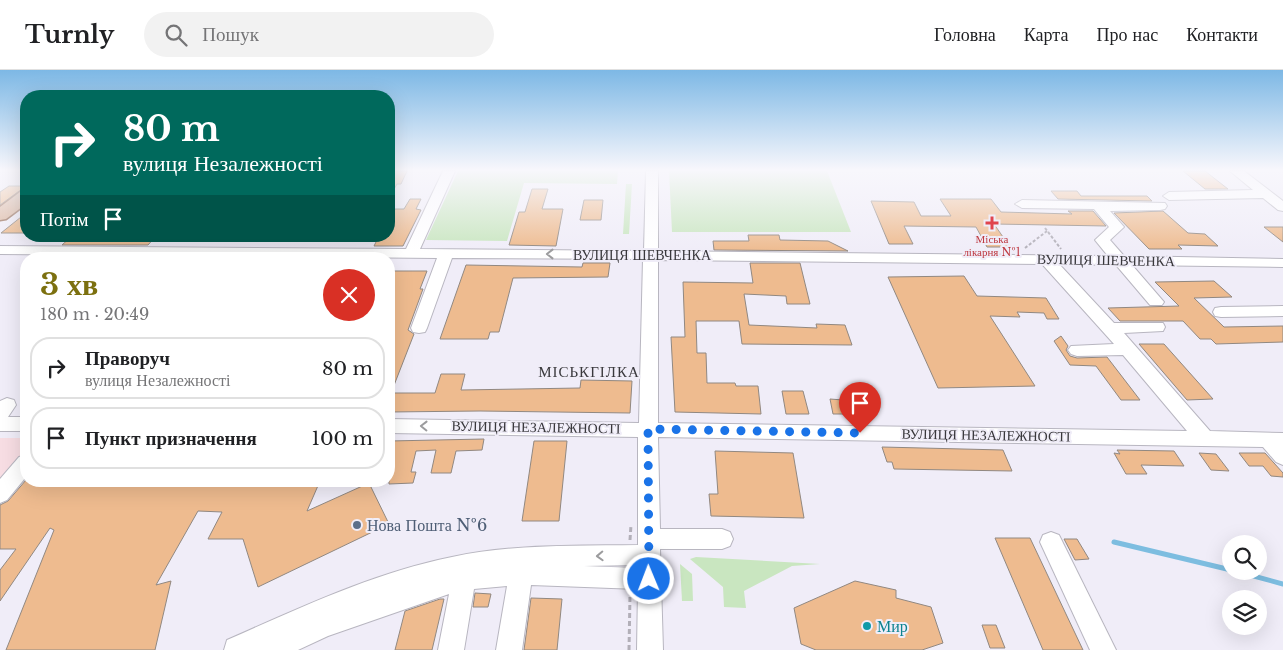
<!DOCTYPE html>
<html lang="uk">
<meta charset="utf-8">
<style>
body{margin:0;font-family:"Libre Baskerville",serif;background:#f2f2f2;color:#202124;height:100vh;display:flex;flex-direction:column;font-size:19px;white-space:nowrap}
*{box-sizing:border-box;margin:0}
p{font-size:16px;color:#757577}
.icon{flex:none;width:28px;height:28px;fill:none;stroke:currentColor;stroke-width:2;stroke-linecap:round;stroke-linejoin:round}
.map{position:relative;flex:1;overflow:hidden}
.details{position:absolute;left:20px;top:182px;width:375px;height:235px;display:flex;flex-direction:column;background:#fff;border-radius:20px;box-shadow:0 5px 20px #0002}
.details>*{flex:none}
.top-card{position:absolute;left:20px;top:20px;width:375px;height:152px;border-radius:20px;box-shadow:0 5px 20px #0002;background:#00695c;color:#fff;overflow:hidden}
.fabs{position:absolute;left:1222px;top:465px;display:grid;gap:10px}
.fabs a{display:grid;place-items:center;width:45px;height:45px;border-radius:50%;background:#fff;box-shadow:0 5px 20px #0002;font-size:25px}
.pin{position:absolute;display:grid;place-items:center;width:42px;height:42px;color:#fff;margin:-51px -21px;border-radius:50% 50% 50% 0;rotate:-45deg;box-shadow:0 0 5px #0007}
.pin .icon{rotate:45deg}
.me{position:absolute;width:55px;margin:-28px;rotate:359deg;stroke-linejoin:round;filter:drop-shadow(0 0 4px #0008)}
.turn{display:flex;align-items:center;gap:18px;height:105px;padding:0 20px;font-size:22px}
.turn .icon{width:65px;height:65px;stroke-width:2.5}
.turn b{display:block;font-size:35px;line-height:42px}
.then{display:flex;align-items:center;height:48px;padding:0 20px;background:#0003;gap:10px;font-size:19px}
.round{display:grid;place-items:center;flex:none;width:52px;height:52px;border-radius:26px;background:#f2f2f2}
.summary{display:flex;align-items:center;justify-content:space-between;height:85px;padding:0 20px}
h1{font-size:30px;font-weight:700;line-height:38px;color:#7c700f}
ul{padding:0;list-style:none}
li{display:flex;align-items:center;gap:15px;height:62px;margin:0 10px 8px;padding:0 10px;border:2px solid #e0e0e0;border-radius:20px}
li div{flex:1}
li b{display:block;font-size:19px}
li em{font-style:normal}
header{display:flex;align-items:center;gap:30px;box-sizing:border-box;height:70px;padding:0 25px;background:#fff;border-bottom:1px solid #e0e0e0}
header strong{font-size:24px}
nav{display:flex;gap:28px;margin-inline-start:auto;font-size:18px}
.search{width:350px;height:45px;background:#f2f2f2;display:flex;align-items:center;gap:12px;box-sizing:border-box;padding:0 18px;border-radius:28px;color:#757577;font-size:19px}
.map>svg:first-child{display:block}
.commercial{fill:#f7dde3}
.green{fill:#c9e6c0}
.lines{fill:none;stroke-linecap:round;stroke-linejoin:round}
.stream{stroke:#7dbde0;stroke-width:5}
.building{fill:#eebb8f;stroke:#918881}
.minor-casing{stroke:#b8b6c0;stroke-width:2}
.major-casing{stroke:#936952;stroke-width:3}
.path-far1{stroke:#b2afb8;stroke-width:2;stroke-dasharray:3 2;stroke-linecap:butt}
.path{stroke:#b2afb8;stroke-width:3;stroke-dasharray:5 3;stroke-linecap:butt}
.minor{fill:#fff;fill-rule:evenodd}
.major{fill:#dbb59e;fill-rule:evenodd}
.oneway{stroke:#9c9c9e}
.route{stroke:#1a73e8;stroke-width:9;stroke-dasharray:0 16.2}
.health-dot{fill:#e0444e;stroke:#f0edf8;stroke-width:2}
.service-dot{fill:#5c6f8a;stroke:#f0edf8;stroke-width:2}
.culture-dot{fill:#0f9aa8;stroke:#f0edf8;stroke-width:2}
.labels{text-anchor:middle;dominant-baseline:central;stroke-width:4;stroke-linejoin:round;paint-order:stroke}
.far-health-label{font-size:11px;fill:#be3a42;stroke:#f0edf8}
.street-label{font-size:14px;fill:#39383c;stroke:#f0edf8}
.neighbourhood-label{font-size:15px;letter-spacing:1px;fill:#39383c;stroke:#f0edf8}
.near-service-label{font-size:16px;fill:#4e5e75;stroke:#f0edf8;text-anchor:start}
.near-culture-label{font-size:16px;fill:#0d838f;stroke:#f0edf8;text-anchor:start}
</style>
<header>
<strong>Turnly</strong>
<div class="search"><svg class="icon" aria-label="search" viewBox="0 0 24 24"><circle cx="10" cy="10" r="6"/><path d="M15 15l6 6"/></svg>Пошук</div>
<nav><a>Головна</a><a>Карта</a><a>Про нас</a><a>Контакти</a></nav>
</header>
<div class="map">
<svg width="1283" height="580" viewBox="0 0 1283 580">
<rect width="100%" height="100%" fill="#f0edf8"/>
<polygon class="commercial" points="0,368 26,368 26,386 0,412"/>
<g class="green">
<polygon points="458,101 618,101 617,114 524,113 507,171 426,170"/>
<polygon points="669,101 827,101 851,162 672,162"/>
<polygon points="626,114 632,114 629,164 623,164"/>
<polygon points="696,487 820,494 792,496 744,521 746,538 724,537 723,517 690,489"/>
<polygon points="680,494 692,504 693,531 682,531"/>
</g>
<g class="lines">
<g class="stream">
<polyline points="1114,472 1231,500"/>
<polyline points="1235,501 1283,514"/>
</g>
</g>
<g class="building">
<polygon points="389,101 407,101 401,114 397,114 389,128"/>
<polygon points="1183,101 1205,101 1228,119 1205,119"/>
<polygon points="9,116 26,116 0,135 0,122"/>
<polygon points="532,119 548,119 542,139 563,139 556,176 509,175 519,142 525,142"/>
<polygon points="1051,121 1077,121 1081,126 1147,126 1152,131 1058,129"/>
<polygon points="410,129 421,129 416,139 421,140 403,176 374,176 379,166 389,166 389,151 395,139 404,139"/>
<polygon points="940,129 991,129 1001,142 1072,144 1068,141 1093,141 1106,156 994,154 1010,177 987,177 976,157 904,156 913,174 889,174 871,131 914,132 921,146 951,146"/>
<polygon points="584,130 603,130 601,150 580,150"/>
<polygon points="1163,141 1188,163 1205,164 1218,176 1178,175 1182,179 1149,179 1114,143"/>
<polygon points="26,143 26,163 1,163"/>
<polygon points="1264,157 1283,157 1283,172"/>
<polygon points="748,165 779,165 780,170 828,171 848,181 714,180 713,171 749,171"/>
<polygon points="72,166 156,166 148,175 62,175"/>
<polygon points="49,186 137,187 135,189 46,189"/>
<polygon points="583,193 610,193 608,207 513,208 499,262 490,262 488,269 440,269 466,195 582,197"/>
<polygon points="750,193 800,193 810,234 787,234 786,226 744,224 749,255 817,258 816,254 845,255 852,275 742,274 739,251 696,251 697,283 706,283 707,313 735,313 736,316 758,316 761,344 675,342 671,267 685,267 683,212 753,213"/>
<polygon points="389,201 427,201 420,219 423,219 408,260 414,264 391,323 435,323 441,304 465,304 461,320 580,318 581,310 632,311 630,343 480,341 389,342"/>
<polygon points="964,206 977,226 1046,228 1059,249 1047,249 1044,243 1017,242 1020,247 990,246 1035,316 938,318 888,207"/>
<polygon points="1214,211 1232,227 1194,228 1224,257 1283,256 1283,272 1216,274 1211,269 1200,269 1183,251 1120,251 1108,238 1179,236 1155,212"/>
<polygon points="1061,266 1068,276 1066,280 1070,286 1077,288 1107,287 1140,330 1121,330 1096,296 1070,295 1054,271"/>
<polygon points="1139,274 1164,274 1213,329 1187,330"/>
<polygon points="782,321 803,321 809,344 786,344"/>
<polygon points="830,329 843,330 847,344 833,344"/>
<polygon points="484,369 482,380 456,381 451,403 431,403 436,380 416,381 411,402 416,402 413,413 389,414 389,371"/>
<polygon points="534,371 567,371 559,451 522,451"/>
<polygon points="882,377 1003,380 1012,401 894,399 892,392 887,392"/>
<polygon points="1117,380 1174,381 1184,396 1141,395 1147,404 1126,404 1114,383 1120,384"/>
<polygon points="715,381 793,383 804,448 711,446 709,424 718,424"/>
<polygon points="1199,383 1216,384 1229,401 1211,400"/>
<polygon points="1239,383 1265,383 1283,403 1283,407 1271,406 1263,396 1249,396"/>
<polygon points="26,410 26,411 320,411 307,441 369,413 389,454 258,517 243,469 208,469 222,442 198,441 156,515 171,511 155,580 6,580 54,460 50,458 0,531 0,500 16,479 0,479 0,435 8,431"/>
<polygon points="995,468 1030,468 1083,580 1043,580"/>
<polygon points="1064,469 1077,469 1089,489 1075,490"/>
<polygon points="855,511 896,520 896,528 931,537 943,573 922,580 816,580 801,574 794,538"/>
<polygon points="475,523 491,524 488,537 473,537"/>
<polygon points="531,528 562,529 557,580 524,580"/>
<polygon points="440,529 444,529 432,580 395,580 405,541"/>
<polygon points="982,555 996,555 1005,578 990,578"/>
</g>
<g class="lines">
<g class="minor-casing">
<g id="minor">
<path d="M443,101H455L420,179L644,181L646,101H658V181L1108,186L1095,170L1109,157L1094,139L1022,138L1015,134L1022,130L1165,133L1167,136L1165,139L1160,140L1110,141L1124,157L1110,170L1124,186L1283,189V197L1132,195L1164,232L1162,235H1150L1116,195L1059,194L1114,253H1163L1165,257L1163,261L1124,263L1210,361L1283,363V395L1276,392L1263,377L658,367L660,459H722L730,462L733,469L730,476L722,479H660L663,580H637L638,519L531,515L522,580H496L507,516L474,519L464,580H438L449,524L328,566L298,580H224L227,570C300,538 373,503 452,487C512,474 576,476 638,475V367L389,363V349L639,353L643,189L452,188L427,258L425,262L419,263L413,262L411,258L437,188L0,184V176L406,179ZM658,190L1042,194L1114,274L1071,276L1068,280L1071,284L1077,286L1123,285L1187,361L658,353ZM638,495V498L584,496Z"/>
<polygon points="1230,101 1244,101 1283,131 1283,141 1278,140 1263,128 1169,130 1163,126 1169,122 1253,120"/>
<polygon points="1283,236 1283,246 1221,247 1215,246 1213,242 1215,238 1221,237"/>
<polygon points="7,328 14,330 16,335 8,347 26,347 26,361 0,361 0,331"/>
<polygon points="26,385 26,407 7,430 0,433 0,409 19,387"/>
<polygon points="1051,462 1059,465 1116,580 1090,580 1040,472 1043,465"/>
</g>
</g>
<g class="major-casing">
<polygon id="major" points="26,121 26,134 6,149 0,150 0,137 20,122"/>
</g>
<g class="path-far1">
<polyline points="1045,158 1061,179"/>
<polyline points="1025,178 1047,161"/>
</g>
<g class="path">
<polyline points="630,470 631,455"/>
<polyline points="629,580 630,525"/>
</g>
<use href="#minor" class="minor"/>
<use href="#major" class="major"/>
</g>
<defs><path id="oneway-chevron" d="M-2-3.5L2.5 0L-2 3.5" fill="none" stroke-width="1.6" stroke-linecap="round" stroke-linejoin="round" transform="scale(1.25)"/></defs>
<g class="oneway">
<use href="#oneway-chevron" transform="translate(550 184) rotate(-180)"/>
<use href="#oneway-chevron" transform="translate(424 356) rotate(-179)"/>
<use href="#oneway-chevron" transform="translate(600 486) rotate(178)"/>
</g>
<linearGradient id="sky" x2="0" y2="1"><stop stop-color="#7db8e5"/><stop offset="0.55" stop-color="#f8f7fc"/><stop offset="1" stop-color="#f8f7fc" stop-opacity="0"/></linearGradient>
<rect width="1283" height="182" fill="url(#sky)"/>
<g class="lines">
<polyline class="route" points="649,509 648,359 860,363"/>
</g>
<path class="health-dot" d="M989.5 145.5h5v5h5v5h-5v5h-5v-5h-5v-5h5z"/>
<circle class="service-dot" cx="357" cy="455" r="5"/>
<circle class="culture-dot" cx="867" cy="556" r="5"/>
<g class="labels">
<g class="far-health-label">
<text x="992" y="169">Міська<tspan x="992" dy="13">лікарня №1</tspan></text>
</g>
<g class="street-label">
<text x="642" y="185">ВУЛИЦЯ ШЕВЧЕНКА</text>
<text transform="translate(1106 190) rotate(1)">ВУЛИЦЯ ШЕВЧЕНКА</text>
<text transform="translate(536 357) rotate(1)">ВУЛИЦЯ НЕЗАЛЕЖНОСТІ</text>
<text transform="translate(986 365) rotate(1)">ВУЛИЦЯ НЕЗАЛЕЖНОСТІ</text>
</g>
<g class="neighbourhood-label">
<text x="589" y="301">МІСЬКГІЛКА</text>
</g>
<g class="near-service-label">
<text x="367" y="455">Нова Пошта №6</text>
</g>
<g class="near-culture-label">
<text x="877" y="556">Мир</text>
</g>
</g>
</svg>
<div class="fabs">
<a><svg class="icon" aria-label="search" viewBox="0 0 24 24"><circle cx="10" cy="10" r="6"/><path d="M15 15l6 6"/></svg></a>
<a><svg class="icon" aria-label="layers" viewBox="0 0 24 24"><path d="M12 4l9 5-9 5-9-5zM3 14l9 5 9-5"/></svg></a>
</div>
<div class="pin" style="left:860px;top:363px;background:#d93025"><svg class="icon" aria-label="arrive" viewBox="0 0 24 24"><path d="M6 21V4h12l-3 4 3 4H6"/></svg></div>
<svg class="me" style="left:649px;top:509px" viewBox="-20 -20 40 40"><circle r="17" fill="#1a73e8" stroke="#fff" stroke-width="3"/><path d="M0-11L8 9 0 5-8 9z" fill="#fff"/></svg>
<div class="top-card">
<div class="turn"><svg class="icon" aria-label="right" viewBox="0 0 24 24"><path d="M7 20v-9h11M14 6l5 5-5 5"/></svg><div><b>80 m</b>вулиця Незалежності</div></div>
<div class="then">Потім<svg class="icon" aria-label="arrive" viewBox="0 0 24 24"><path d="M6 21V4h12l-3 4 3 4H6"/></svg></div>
</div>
<section class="details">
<div class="summary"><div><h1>3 хв</h1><p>180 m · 20:49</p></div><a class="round" style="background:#d93025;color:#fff"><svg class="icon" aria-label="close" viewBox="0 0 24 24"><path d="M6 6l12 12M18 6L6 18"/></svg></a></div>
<ul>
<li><svg class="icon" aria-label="right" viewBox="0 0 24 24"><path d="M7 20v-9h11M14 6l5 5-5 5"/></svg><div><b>Праворуч</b><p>вулиця Незалежності</p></div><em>80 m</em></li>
<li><svg class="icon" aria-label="arrive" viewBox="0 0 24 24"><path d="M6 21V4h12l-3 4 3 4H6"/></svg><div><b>Пункт призначення</b></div><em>100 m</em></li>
</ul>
</section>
</div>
